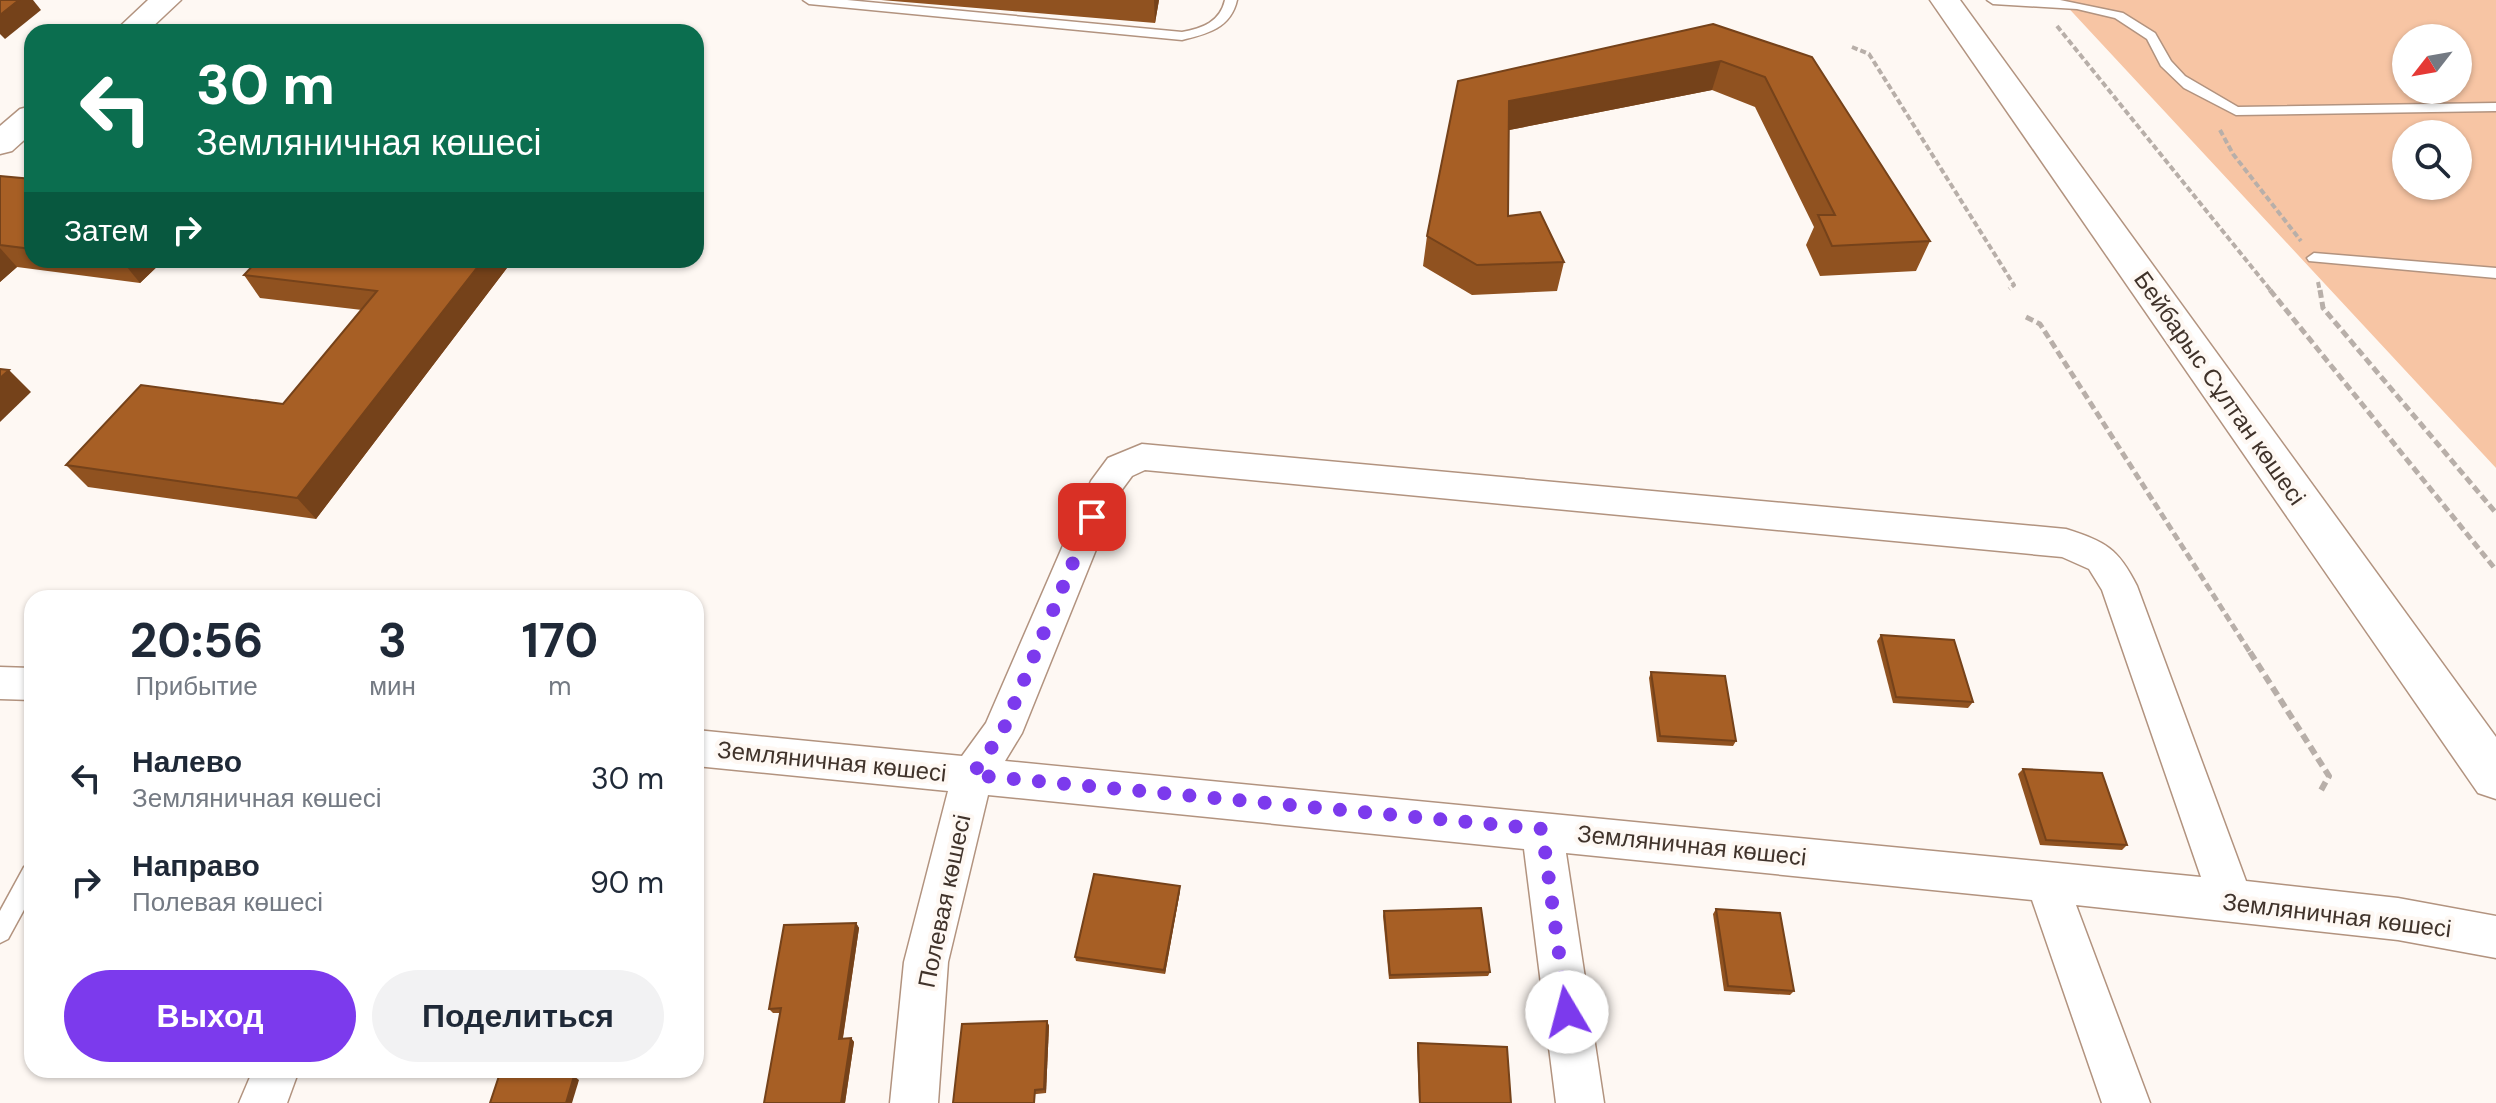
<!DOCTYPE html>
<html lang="ru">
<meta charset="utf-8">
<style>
body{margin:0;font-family:"DM Sans",sans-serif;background:#f2f2f3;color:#1f2937;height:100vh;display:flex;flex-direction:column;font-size:30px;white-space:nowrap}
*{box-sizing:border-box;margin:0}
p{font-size:26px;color:#747a83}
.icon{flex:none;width:44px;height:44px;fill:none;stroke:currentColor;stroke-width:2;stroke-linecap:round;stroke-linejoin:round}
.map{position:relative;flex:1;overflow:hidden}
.sheet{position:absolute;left:24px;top:590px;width:680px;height:488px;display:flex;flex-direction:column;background:#fff;border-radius:24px;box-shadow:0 2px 6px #0004}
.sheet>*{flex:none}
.guide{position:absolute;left:24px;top:24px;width:680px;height:244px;border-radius:24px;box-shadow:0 2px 6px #0004;background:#0b6e4f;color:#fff;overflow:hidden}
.needle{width:52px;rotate:239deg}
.fabs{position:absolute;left:2392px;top:24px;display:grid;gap:16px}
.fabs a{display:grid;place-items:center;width:80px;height:80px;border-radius:50%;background:#fff;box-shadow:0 2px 6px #0004;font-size:40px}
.pin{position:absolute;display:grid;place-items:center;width:68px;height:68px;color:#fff;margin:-34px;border-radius:16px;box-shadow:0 4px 12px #0006}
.me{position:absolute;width:88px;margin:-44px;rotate:352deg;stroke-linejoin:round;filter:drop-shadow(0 0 6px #0008)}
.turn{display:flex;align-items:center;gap:28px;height:168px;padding:0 40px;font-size:36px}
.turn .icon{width:104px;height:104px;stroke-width:2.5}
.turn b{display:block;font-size:56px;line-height:68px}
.then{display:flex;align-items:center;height:76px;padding:0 40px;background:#0003;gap:16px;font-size:30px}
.eta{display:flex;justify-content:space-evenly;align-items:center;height:136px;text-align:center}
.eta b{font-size:48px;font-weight:700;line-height:56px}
.cta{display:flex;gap:16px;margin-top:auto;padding:16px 40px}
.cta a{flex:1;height:92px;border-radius:48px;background:#7c3aed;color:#fff;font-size:32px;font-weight:700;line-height:92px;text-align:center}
.cta a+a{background:#f2f2f3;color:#1f2937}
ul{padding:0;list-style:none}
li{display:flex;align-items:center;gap:24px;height:104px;padding:0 40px}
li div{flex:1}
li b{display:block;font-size:30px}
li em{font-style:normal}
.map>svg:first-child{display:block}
.green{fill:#f7c5a4;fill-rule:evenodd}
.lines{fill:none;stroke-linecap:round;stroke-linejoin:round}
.service-casing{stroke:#b2937f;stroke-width:3}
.minor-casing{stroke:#b2937f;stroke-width:3}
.tertiary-casing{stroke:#b2937f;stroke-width:3}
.path-far2{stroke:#b8afa9;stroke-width:4;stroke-dasharray:6 3;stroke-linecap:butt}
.path-far1{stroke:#b8afa9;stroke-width:5;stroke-dasharray:8 4;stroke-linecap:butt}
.path{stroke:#b8afa9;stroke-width:6;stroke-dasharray:9 5;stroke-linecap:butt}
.service{fill:#fff;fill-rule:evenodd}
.minor{fill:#fff;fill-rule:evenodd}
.tertiary{fill:#fff;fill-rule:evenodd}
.wall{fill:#905220}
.shaded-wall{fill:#75421a}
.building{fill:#a75f25;stroke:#75421a;stroke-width:2}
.route{stroke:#7c3aed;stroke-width:14;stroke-dasharray:0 25.2}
.labels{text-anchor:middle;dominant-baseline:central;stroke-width:8;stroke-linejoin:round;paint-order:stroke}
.street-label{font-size:24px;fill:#40332b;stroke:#fef8f3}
</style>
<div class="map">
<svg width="2496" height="1103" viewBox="0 0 2496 1103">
<rect width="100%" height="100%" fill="#fef8f3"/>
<path class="green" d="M2061,0H2496V468ZM2406,38H2458V90H2406ZM2406,134H2458V186H2406Z"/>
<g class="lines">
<g class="service-casing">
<g id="service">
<path d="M803,0H847L1182,32C1203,28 1220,22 1225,0H1237C1231,28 1207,34 1182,40L809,4Z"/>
<polygon points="1987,0 2060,0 2123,13 2155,33 2171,61 2185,76 2238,107 2496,103 2496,111 2236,115 2184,88 2161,66 2147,39 2115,18 2077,9 1993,4"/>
<polygon points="2314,253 2496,268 2496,278 2309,261 2307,258"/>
<polygon points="32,864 32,895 8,939 0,943 0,911 24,867"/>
</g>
</g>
<g class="minor-casing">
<g id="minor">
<path d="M1142,444L2066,529C2106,542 2118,548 2137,586L2246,881L2398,898L2496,916V958L2398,940L2076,905L2150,1103H2102L2032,900L1566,853L1604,1103H1556L1524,849L988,795L948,962L938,1103H890L904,962L948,791L696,766V730L962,756L986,723L1091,481L1108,458ZM1145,470L2062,557L2089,569L2102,590L2201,877L1005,761L1022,733L1118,495L1132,476Z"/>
<polygon points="0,667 32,668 32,700 0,699"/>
<polygon points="253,1070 299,1070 287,1103 239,1103"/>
</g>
</g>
<g class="tertiary-casing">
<g id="tertiary">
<polygon points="148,0 181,0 147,32 114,32"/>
<polygon points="1930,0 1960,0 2496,737 2496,799 2478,793"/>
<polygon points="32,106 32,133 12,151 0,154 0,126 20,109"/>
</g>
</g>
<g class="path-far2">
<polyline points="2057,26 2272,292"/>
<polyline points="1852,47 1869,54 2014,285 2009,289"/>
<polyline points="2220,130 2233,154 2301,241"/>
<polyline points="2318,282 2320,292"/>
</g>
<g class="path-far1">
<polyline points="2270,290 2496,570"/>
<polyline points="2320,290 2323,308 2496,513"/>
<polyline points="2026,317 2040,324 2251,654"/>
</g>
<polyline class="path" points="2250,652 2329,776 2320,792"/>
<use href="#service" class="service"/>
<use href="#minor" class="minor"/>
<use href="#tertiary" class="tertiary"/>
</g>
<g class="wall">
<polygon points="881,0 1159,0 1155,23"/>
<polygon points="1713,24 1930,241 1916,271 1820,276 1806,245 1814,227 1755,107 1712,90 1509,130 1508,216 1564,262 1557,291 1472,295 1423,266 1427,236 1458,81"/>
<polygon points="0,176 32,179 32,260 164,260 140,283 17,267 0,282"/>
<polygon points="258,260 513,260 316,519 88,487 66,465 283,404 362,310 260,298 244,275"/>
<polygon points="1881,635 1973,702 1968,708 1893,703 1877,641"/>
<polygon points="1651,672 1736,741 1733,746 1657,742 1649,678"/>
<polygon points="2023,769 2127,845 2122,850 2040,845 2018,774"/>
<polygon points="1180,891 1165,974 1076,961 1075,957"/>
<polygon points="1716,909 1794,991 1790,995 1724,991 1713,914"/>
<polygon points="1384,911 1490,972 1488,976 1389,979 1383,916"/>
<polygon points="856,923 859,928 843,1038 851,1038 854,1042 845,1103 764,1103 780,1013 773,1013 769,1009 784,925"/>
<polygon points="1047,1021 1049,1026 1046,1093 953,1103"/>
<polygon points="1418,1043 1511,1103 1419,1103 1417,1047"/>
</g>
<g class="shaded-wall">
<polygon points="19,0 33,0 41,10 5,39 0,34 0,15"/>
<polygon points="1154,0 1159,0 1155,23"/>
<polygon points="1721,61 1712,90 1504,131 1509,101"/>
<polygon points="0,248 17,267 0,282"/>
<polygon points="122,260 164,260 140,283 122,261"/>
<polygon points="483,260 513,260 316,519 297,498"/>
<polygon points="9,370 31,392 0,422 0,378"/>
<polygon points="1180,886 1180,891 1165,974 1164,970"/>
<polygon points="856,923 859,928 842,1043 839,1039"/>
<polygon points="1047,1021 1049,1026 1046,1093 1044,1089"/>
<polygon points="851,1038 854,1042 845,1103 841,1103"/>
<polygon points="574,1076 579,1080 572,1103 566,1103"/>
</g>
<g class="building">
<polygon points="0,0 19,0 0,15"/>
<polygon points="1713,24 1812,57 1930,241 1832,246 1818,215 1835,215 1765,77 1721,61 1509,101 1508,216 1540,212 1564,262 1477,265 1427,236 1458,81"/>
<polygon points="0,176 32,179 32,249 0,245"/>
<polygon points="258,260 483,260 297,498 66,465 141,385 283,404 377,291 244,275"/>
<polygon points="0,369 9,370 0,378"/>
<polygon points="1881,635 1954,640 1973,702 1896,697"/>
<polygon points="1651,672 1725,676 1736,741 1660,736"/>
<polygon points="2023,769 2102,773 2127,845 2046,840"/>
<polygon points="1094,874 1180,886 1164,970 1075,957"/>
<polygon points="1481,908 1490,972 1390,975 1384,911"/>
<polygon points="1716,909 1780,913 1794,991 1728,986"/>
<polygon points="856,923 839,1039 851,1038 841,1103 764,1103 781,1008 769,1009 784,925"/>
<polygon points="1047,1021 1044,1089 1035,1090 1034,1103 953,1103 962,1024"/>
<polygon points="1418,1043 1507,1047 1511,1103 1420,1103"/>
<polygon points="499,1076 574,1076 566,1103 490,1103"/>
</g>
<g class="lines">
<polyline class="route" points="1092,517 1002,733 972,775 1542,829 1567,1012"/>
</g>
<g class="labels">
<g class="street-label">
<text transform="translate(2220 388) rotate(55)">Бейбарыс Сұлтан көшесі</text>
<text transform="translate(832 761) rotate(6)">Земляничная көшесі</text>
<text transform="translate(1692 845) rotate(6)">Земляничная көшесі</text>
<text transform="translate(944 901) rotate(-78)">Полевая көшесі</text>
<text transform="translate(2337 915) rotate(7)">Земляничная көшесі</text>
</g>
</g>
</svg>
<div class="fabs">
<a><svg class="needle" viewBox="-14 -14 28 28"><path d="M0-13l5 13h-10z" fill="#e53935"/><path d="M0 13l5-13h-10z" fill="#747a83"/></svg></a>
<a><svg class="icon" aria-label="search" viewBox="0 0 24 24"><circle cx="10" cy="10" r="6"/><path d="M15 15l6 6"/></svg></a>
</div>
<div class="pin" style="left:1092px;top:517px;background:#d93025"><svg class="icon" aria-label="arrive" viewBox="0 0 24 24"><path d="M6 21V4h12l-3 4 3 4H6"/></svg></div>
<svg class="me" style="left:1567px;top:1012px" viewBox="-20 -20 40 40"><circle r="19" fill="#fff"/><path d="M0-13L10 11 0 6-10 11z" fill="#7c3aed"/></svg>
<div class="guide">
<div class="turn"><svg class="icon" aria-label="left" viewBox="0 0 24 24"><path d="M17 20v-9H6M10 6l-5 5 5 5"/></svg><div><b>30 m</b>Земляничная көшесі</div></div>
<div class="then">Затем<svg class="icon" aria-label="right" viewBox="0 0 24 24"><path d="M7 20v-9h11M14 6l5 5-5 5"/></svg></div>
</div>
<section class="sheet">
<div class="eta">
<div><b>20:56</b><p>Прибытие</p></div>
<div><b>3</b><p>мин</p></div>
<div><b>170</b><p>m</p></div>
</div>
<ul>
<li><svg class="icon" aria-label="left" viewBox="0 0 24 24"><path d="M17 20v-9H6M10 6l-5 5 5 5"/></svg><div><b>Налево</b><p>Земляничная көшесі</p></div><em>30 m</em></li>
<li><svg class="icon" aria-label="right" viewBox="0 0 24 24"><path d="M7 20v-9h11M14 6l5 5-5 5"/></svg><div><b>Направо</b><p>Полевая көшесі</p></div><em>90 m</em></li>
</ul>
<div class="cta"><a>Выход</a><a>Поделиться</a></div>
</section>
</div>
